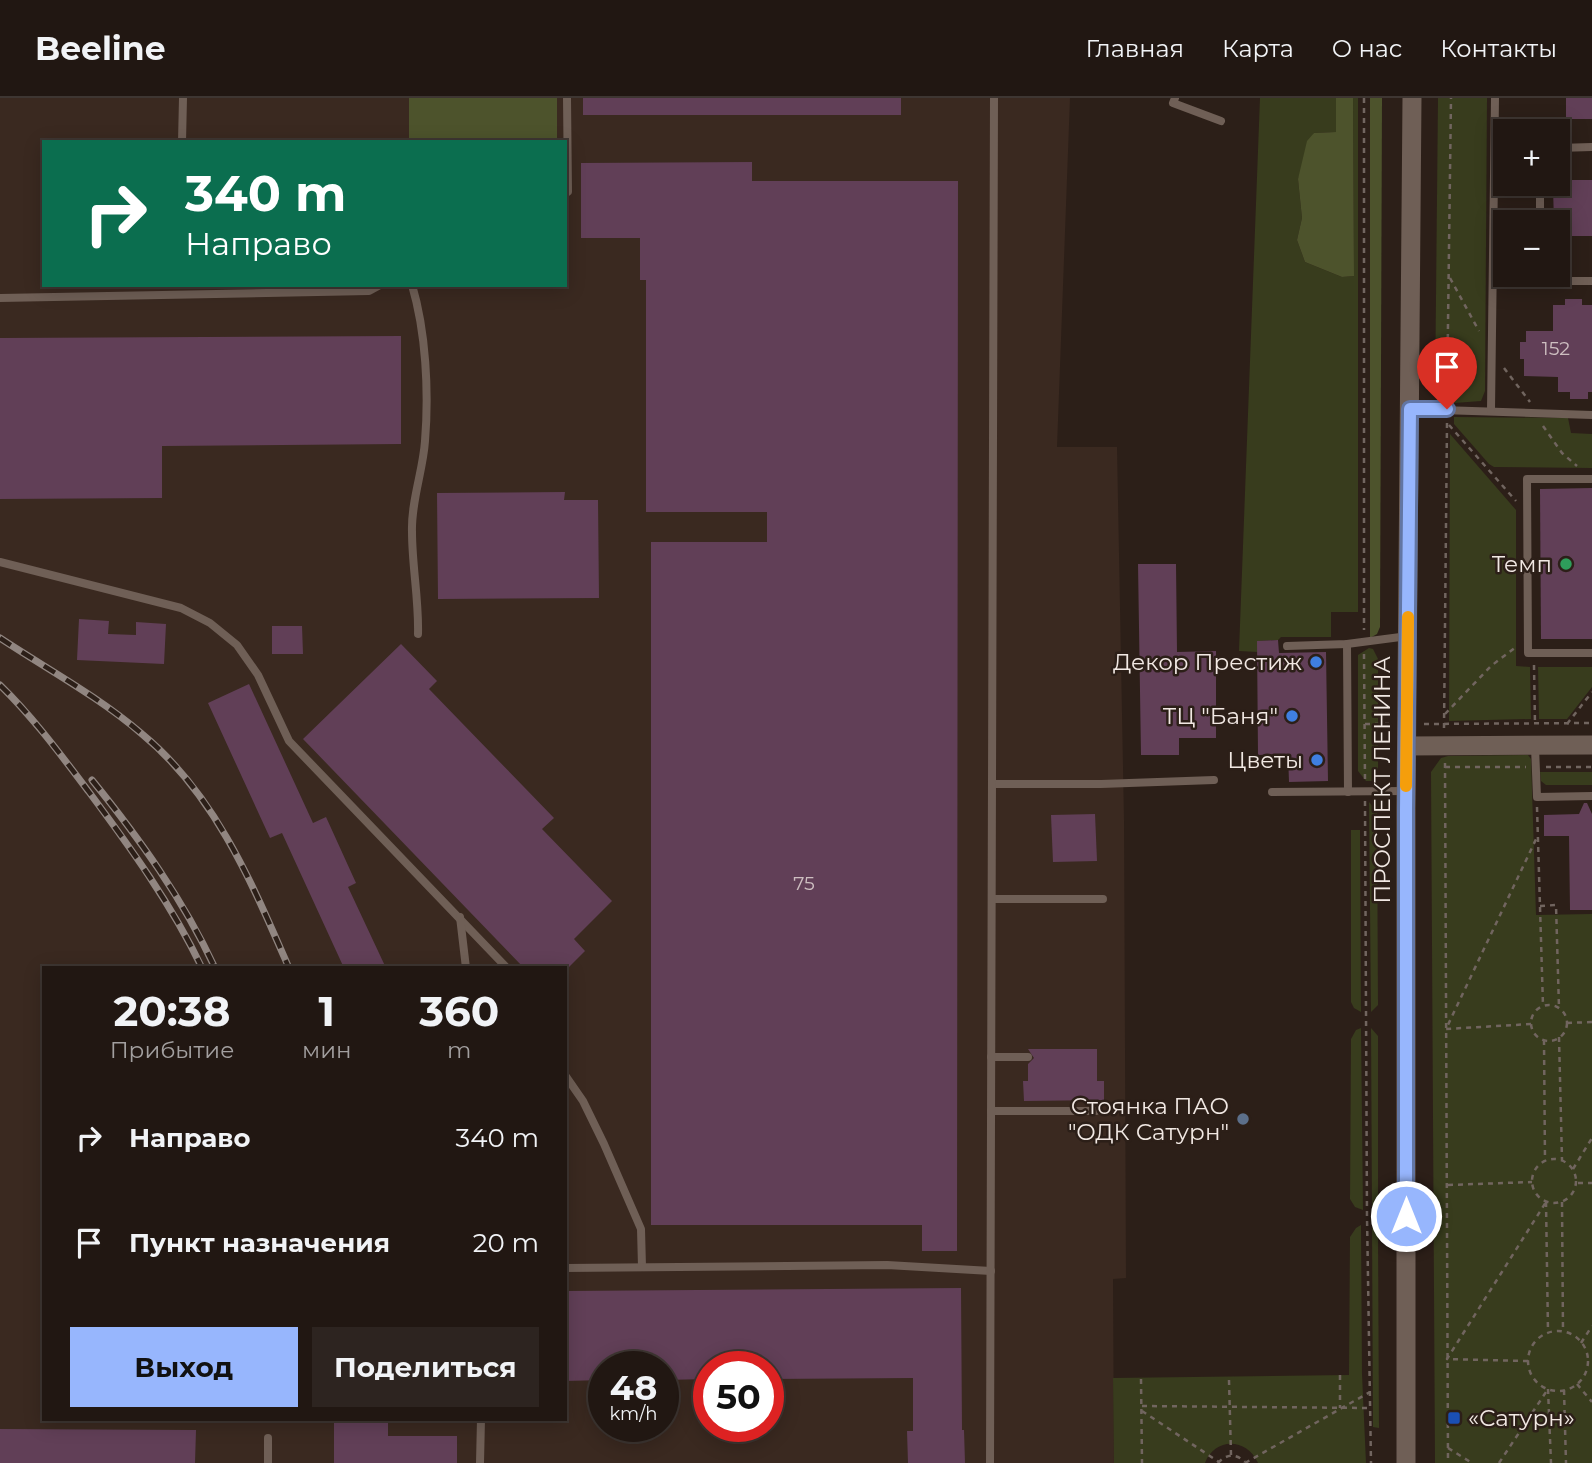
<!DOCTYPE html>
<html lang="ru">
<meta charset="utf-8">
<style>
body{margin:0;font-family:Montserrat,sans-serif;background:#2d2420;color:#f1f3f6;height:100vh;display:flex;flex-direction:column;font-size:26px;white-space:nowrap}
*{box-sizing:border-box;margin:0}
p{font-size:23px;color:#a29f9f}
.icon{flex:none;width:38px;height:38px;fill:none;stroke:currentColor;stroke-width:2;stroke-linecap:round;stroke-linejoin:round}
.map{position:relative;flex:1;overflow:hidden}
.details{position:absolute;left:42px;top:868px;width:525px;height:455px;display:flex;flex-direction:column;background:#211712;border-radius:0px;box-shadow:0 4px 18px #0003,0 0 0 2px #3e3632}
.details>*{flex:none}
.top-card{position:absolute;left:42px;top:42px;width:525px;height:147px;border-radius:0px;box-shadow:0 4px 18px #0003,0 0 0 2px #3e3632;background:#0b6e4f;color:#fff;overflow:hidden}
.fabs{position:absolute;left:1493px;top:21px;display:grid;gap:14px}
.fabs a{display:grid;place-items:center;width:77px;height:77px;border-radius:0px;background:#211712;box-shadow:0 4px 18px #0003,0 0 0 2px #3e3632;font-size:35px}
.speed{position:absolute;left:588px;top:1253px;display:flex;gap:14px;font-size:35px;font-weight:700;text-align:center}
.speed>*{display:grid;place-content:center;width:91px;height:91px;border-radius:50%;background:#211712;box-shadow:0 4px 18px #0003,0 0 0 2px #3e3632;line-height:1}
.speed small{font-size:18px;font-weight:400}
.speed .limit{border:10px solid #d22;background:#fff;color:#111}
.pin{position:absolute;display:grid;place-items:center;width:60px;height:60px;color:#fff;margin:-72px -30px;border-radius:50% 50% 50% 0;rotate:-45deg;box-shadow:0 0 7px #0007}
.pin .icon{rotate:45deg}
.me{position:absolute;width:77px;margin:-38px;rotate:0deg;stroke-linejoin:round;filter:drop-shadow(0 0 5px #0008)}
.turn{display:flex;align-items:center;gap:24px;height:147px;padding:0 28px;font-size:32px}
.turn .icon{width:91px;height:91px;stroke-width:2.5}
.turn b{display:block;font-size:49px;line-height:60px}
.eta{display:flex;justify-content:space-evenly;align-items:center;height:119px;text-align:center}
.eta b{font-size:42px;font-weight:700;line-height:49px}
.cta{display:flex;gap:14px;margin-top:auto;padding:14px 28px}
.cta a{flex:1;height:80px;border-radius:0px;background:#97b6fd;color:#111;font-size:28px;font-weight:700;line-height:80px;text-align:center}
.cta a+a{background:#2d2420;color:#f1f3f6}
ul{padding:0;list-style:none}
li{display:flex;align-items:center;gap:21px;height:105px;padding:0 28px}
li div{flex:1}
li b{display:block;font-size:26px}
li em{font-style:normal}
header{display:flex;align-items:center;gap:42px;box-sizing:border-box;height:98px;padding:0 35px;background:#211712;border-bottom:2px solid #3e3632}
header strong{font-size:33px}
nav{display:flex;gap:38px;margin-inline-start:auto;font-size:24px}
.map>svg:first-child{display:block}
.industrial{fill:#3a2920;fill-rule:evenodd}
.green{fill:#383c1d}
.forest{fill:#4d532c}
.building{fill:#613f57}
.lines{fill:none;stroke-linecap:round;stroke-linejoin:round}
.path{stroke:#71655f;stroke-width:2.5;stroke-dasharray:5 5;stroke-linecap:butt}
.service{stroke:#6f5f56;stroke-width:8}
.tertiary{stroke:#6f5f56;stroke-width:19}
.secondary{stroke:#6f5f56;stroke-width:19}
.rail-casing{stroke:#918681;stroke-width:7}
.rail{stroke:#2c1f18;stroke-width:4.5;stroke-dasharray:13;stroke-linecap:butt}
.route-casing{stroke:#6276a4;stroke-width:18}
.route{stroke:#97b6fd;stroke-width:12}
.slow{stroke:#f59e0b;stroke-width:12}
.leisure-dot{fill:#2e9e5b;stroke:#2c1f18;stroke-width:2.5}
.shop-dot{fill:#3f7fe0;stroke:#2c1f18;stroke-width:2.5}
.service-dot{fill:#5c6f8a;stroke:#2c1f18;stroke-width:2.5}
.transit-dot{fill:#1a4fb4;stroke:#2c1f18;stroke-width:2.5}
.labels{text-anchor:middle;dominant-baseline:central;stroke-width:5;stroke-linejoin:round;paint-order:stroke}
.number-label{font-size:19px;fill:#cdbec0}
.poi-label{font-size:23px;fill:#f1e8e3;stroke:#2c1f18;text-anchor:end}
.street-label{font-size:23px;fill:#f1e8e3;stroke:#2c1f18}
</style>
<header>
<strong>Beeline</strong>
<nav><a>Главная</a><a>Карта</a><a>О нас</a><a>Контакты</a></nav>
</header>
<div class="map">
<svg width="1592" height="1365" viewBox="0 0 1592 1365">
<rect width="100%" height="100%" fill="#2c1f18"/>
<path class="industrial" d="M0,0H1070L1057,349H1117L1124,722L1126,1180L1113,1181L1114,1365H0ZM44,44H565V187H44ZM44,870H565V1321H44ZM604,1269H663V1328H604ZM709,1269H768V1328H709Z"/>
<g class="green">
<polygon points="1260,0 1336,0 1337,34 1314,35 1298,81 1302,120 1297,142 1305,164 1342,179 1354,178 1353,0 1358,0 1358,514 1331,514 1331,539 1281,539 1278,542 1258,543 1258,554 1239,553"/>
<polygon points="1438,0 1487,0 1485,293 1481,303 1441,306 1435,299"/>
<polygon points="1454,319 1568,320 1571,335 1592,336 1592,370 1494,369 1489,366 1454,326"/>
<polygon points="1450,336 1516,412 1516,568 1530,569 1531,621 1449,623"/>
<polygon points="1369,550 1373,551 1378,561 1378,679 1374,683 1366,683 1358,673 1358,557"/>
<polygon points="1538,569 1592,569 1592,589 1567,621 1539,621"/>
<polygon points="1528,657 1531,661 1536,817 1592,816 1592,1365 1435,1365 1431,674 1441,660 1448,658"/>
<polygon points="1540,674 1592,674 1592,687 1546,687 1541,683"/>
<polygon points="1369,704 1377,714 1378,907 1371,914"/>
<polygon points="1351,732 1360,732 1361,914 1354,910 1351,904"/>
<polygon points="1361,930 1363,1112 1355,1109 1350,1101 1351,941 1356,932"/>
<polygon points="1371,930 1378,938 1378,1103 1372,1112"/>
<path d="M1361,1127L1362,1276L1366,1365H1258C1247,1340 1215,1339 1205,1365H1114L1113,1280L1349,1277L1350,1139L1356,1130Z"/>
<polygon points="1372,1129 1378,1136 1379,1330 1373,1329"/>
</g>
<g class="forest">
<rect x="409" y="0" width="148" height="44"/>
<polygon points="1336,0 1353,0 1354,178 1342,179 1305,164 1297,142 1302,120 1298,81 1307,43 1314,35 1336,34"/>
<polygon points="1370,0 1382,0 1380,529 1377,536 1370,540"/>
</g>
<g class="building">
<rect x="583" y="0" width="318" height="17"/>
<rect x="1566" y="0" width="26" height="21"/>
<polygon points="752,64 752,83 958,83 957,1153 922,1153 922,1127 651,1127 651,444 767,444 767,414 646,414 646,182 640,182 640,140 581,140 581,65"/>
<polygon points="1565,82 1592,82 1592,138 1566,138 1566,130 1558,130 1558,124 1554,124 1553,90 1565,90"/>
<polygon points="1565,201 1582,201 1582,207 1592,207 1592,294 1588,294 1588,301 1570,301 1570,294 1558,294 1558,279 1524,278 1524,261 1520,261 1520,244 1526,244 1526,233 1553,233 1553,207 1565,207"/>
<polygon points="401,238 401,346 162,348 162,400 0,401 0,240"/>
<polygon points="1592,390 1592,541 1541,541 1540,391"/>
<polygon points="565,394 564,402 598,402 599,500 438,501 437,395"/>
<polygon points="1138,466 1176,466 1177,554 1216,553 1216,640 1179,640 1179,657 1141,657"/>
<polygon points="79,521 109,523 108,536 136,537 136,524 166,526 164,566 77,562"/>
<polygon points="272,528 302,528 303,556 272,556"/>
<polygon points="1278,542 1279,555 1326,554 1328,683 1289,684 1288,656 1258,657 1257,543"/>
<polygon points="401,546 437,583 429,591 554,720 542,731 612,803 574,841 585,853 568,870 524,870 303,641"/>
<polygon points="249,586 313,725 326,719 356,785 348,789 386,870 344,870 282,735 270,740 208,605"/>
<polygon points="1584,705 1587,705 1592,716 1592,812 1570,812 1569,738 1544,738 1544,717 1579,716"/>
<polygon points="1095,716 1097,763 1053,764 1051,717"/>
<polygon points="1028,951 1097,951 1097,983 1104,983 1104,1002 1024,1003 1023,983 1028,983 1028,966 1034,960"/>
<polygon points="961,1190 962,1332 964,1332 965,1365 908,1365 907,1333 913,1333 913,1280 768,1281 768,1269 709,1269 709,1281 663,1282 663,1269 604,1269 604,1282 565,1283 565,1193"/>
<polygon points="334,1321 388,1321 388,1338 457,1338 457,1365 334,1365"/>
<polygon points="0,1331 196,1332 195,1365 0,1365"/>
</g>
<g class="lines">
<g class="path">
<polyline points="1364,0 1364,532"/>
<polyline points="1450,180 1479,233"/>
<polyline points="1504,270 1530,304"/>
<polyline points="1447,301 1451,0"/>
<polyline points="1449,327 1516,403"/>
<polyline points="1543,328 1562,355 1577,368"/>
<polyline points="1364,556 1365,683"/>
<polyline points="1534,567 1535,627"/>
<polyline points="1445,616 1491,568 1516,549"/>
<polyline points="1365,626 1389,626"/>
<polyline points="1424,626 1592,625"/>
<polyline points="1567,626 1592,594"/>
<polyline points="1444,630 1447,325"/>
<polyline points="1445,665 1448,1365"/>
<polyline points="1445,669 1526,669"/>
<polyline points="1546,669 1592,669"/>
<polyline points="1365,703 1367,1118 1371,1365"/>
<polyline points="1537,709 1543,908"/>
<polyline points="1540,808 1556,807 1559,910"/>
<circle cx="1549" cy="925" r="18"/>
<polyline points="1567,925 1592,924"/>
<polyline points="1531,926 1446,931 1538,737"/>
<polyline points="1559,939 1562,1062"/>
<polyline points="1544,942 1545,1063"/>
<circle cx="1554" cy="1083" r="22"/>
<polyline points="1573,1071 1592,1040"/>
<polyline points="1578,1085 1592,1085"/>
<polyline points="1448,1087 1532,1084"/>
<polyline points="1546,1104 1548,1234"/>
<polyline points="1562,1104 1563,1234"/>
<circle cx="1558" cy="1263" r="30"/>
<polyline points="1581,1245 1592,1228"/>
<polyline points="1528,1263 1447,1261 1546,1104"/>
<polyline points="1340,1277 1340,1310"/>
<polyline points="1141,1281 1142,1365"/>
<polyline points="1229,1282 1231,1357"/>
<polyline points="1577,1286 1592,1304"/>
<polyline points="1548,1291 1551,1365"/>
<polyline points="1564,1292 1566,1365"/>
<polyline points="1142,1308 1369,1310"/>
<polyline points="1142,1313 1219,1364"/>
<polyline points="1448,1350 1472,1365"/>
<path d="M1218,1365C1226,1356 1236,1355 1245,1364"/>
<polyline points="1245,1365 1370,1294"/>
<polyline points="1499,1365 1548,1291"/>
</g>
<g class="service">
<polyline points="1175,0 1173,5 1221,23"/>
<polyline points="182,44 183,0"/>
<polyline points="1558,50 1592,49"/>
<polyline points="1540,86 1540,124"/>
<polyline points="565,95 568,94 567,0"/>
<polyline points="1493,183 1592,183"/>
<path d="M412,187C426,234 429,294 425,343C423,373 411,403 412,434C412,468 419,502 418,536"/>
<polyline points="0,200 369,193 380,187"/>
<polyline points="1410,311 1592,317"/>
<polyline points="1491,312 1495,0"/>
<polyline points="1592,381 1527,381 1528,555 1592,555"/>
<polyline points="0,464 181,510 210,525 237,547 258,577 289,643 507,870"/>
<polyline points="1347,546 1348,694"/>
<polyline points="1287,548 1347,546 1408,538"/>
<polyline points="1535,649 1537,699 1592,698"/>
<polyline points="992,686 1101,686 1214,682"/>
<polyline points="1272,694 1406,693"/>
<polyline points="992,801 1103,801"/>
<polyline points="460,819 466,870"/>
<polyline points="991,959 1028,959"/>
<polyline points="565,977 583,1003 604,1046 641,1131 642,1169"/>
<polyline points="991,1013 1096,1013"/>
<polyline points="565,1170 887,1167 991,1173"/>
<polyline points="268,1365 268,1340"/>
<polyline points="480,1365 481,1321"/>
<polyline points="990,1365 994,0"/>
</g>
<polyline class="tertiary" points="1407,648 1592,647"/>
<polyline class="secondary" points="1406,1365 1406,711 1412,0"/>
<g class="rail-casing">
<g id="rail">
<path d="M0,540C47,571 99,599 142,636C215,696 252,785 289,870"/>
<path d="M0,587C33,619 61,657 89,694C130,749 172,807 202,870"/>
<path d="M92,682C139,740 183,801 215,870"/>
</g>
</g>
<use href="#rail" class="rail"/>
</g>
<g class="lines">
<g class="route-casing">
<polyline id="route" points="1406,1118 1406,711 1410,311 1447,311"/>
</g>
<use href="#route" class="route"/>
<polyline class="slow" points="1406,688 1408,519"/>
</g>
<circle class="leisure-dot" cx="1566" cy="466" r="7"/>
<g class="shop-dot">
<circle cx="1316" cy="564" r="7"/>
<circle cx="1292" cy="618" r="7"/>
<circle cx="1317" cy="662" r="7"/>
</g>
<circle class="service-dot" cx="1243" cy="1021" r="7"/>
<rect class="transit-dot" x="1447" y="1313" width="14" height="14" rx="3.5"/>
<g class="labels">
<g class="number-label">
<text x="1556" y="250">152</text>
<text x="804" y="785">75</text>
</g>
<g class="poi-label">
<text x="1552" y="466">Темп</text>
<text x="1302" y="564">Декор Престиж</text>
<text x="1278" y="618">ТЦ "Баня"</text>
<text x="1303" y="662">Цветы</text>
<text x="1229" y="1008">Стоянка ПАО<tspan x="1229" dy="26">"ОДК Сатурн"</tspan></text>
<text x="1468" y="1320" text-anchor="start">«Сатурн»</text>
</g>
<g class="street-label">
<text transform="translate(1382 682) rotate(-90)">ПРОСПЕКТ ЛЕНИНА</text>
</g>
</g>
</svg>
<div class="fabs">
<a>+</a>
<a>−</a>
</div>
<div class="speed"><div>48<small>km/h</small></div><div class="limit">50</div></div>
<div class="pin" style="left:1447px;top:311px;background:#d93025"><svg class="icon" aria-label="arrive" viewBox="0 0 24 24"><path d="M6 21V4h12l-3 4 3 4H6"/></svg></div>
<svg class="me" style="left:1406px;top:1118px" viewBox="-20 -20 40 40"><circle r="17" fill="#97b6fd" stroke="#fff" stroke-width="3"/><path d="M0-11L8 9 0 5-8 9z" fill="#fff"/></svg>
<div class="top-card">
<div class="turn"><svg class="icon" aria-label="right" viewBox="0 0 24 24"><path d="M7 20v-9h11M14 6l5 5-5 5"/></svg><div><b>340 m</b>Направо</div></div>
</div>
<section class="details">
<div class="eta">
<div><b>20:38</b><p>Прибытие</p></div>
<div><b>1</b><p>мин</p></div>
<div><b>360</b><p>m</p></div>
</div>
<ul>
<li><svg class="icon" aria-label="right" viewBox="0 0 24 24"><path d="M7 20v-9h11M14 6l5 5-5 5"/></svg><div><b>Направо</b></div><em>340 m</em></li>
<li><svg class="icon" aria-label="arrive" viewBox="0 0 24 24"><path d="M6 21V4h12l-3 4 3 4H6"/></svg><div><b>Пункт назначения</b></div><em>20 m</em></li>
</ul>
<div class="cta"><a>Выход</a><a>Поделиться</a></div>
</section>
</div>
